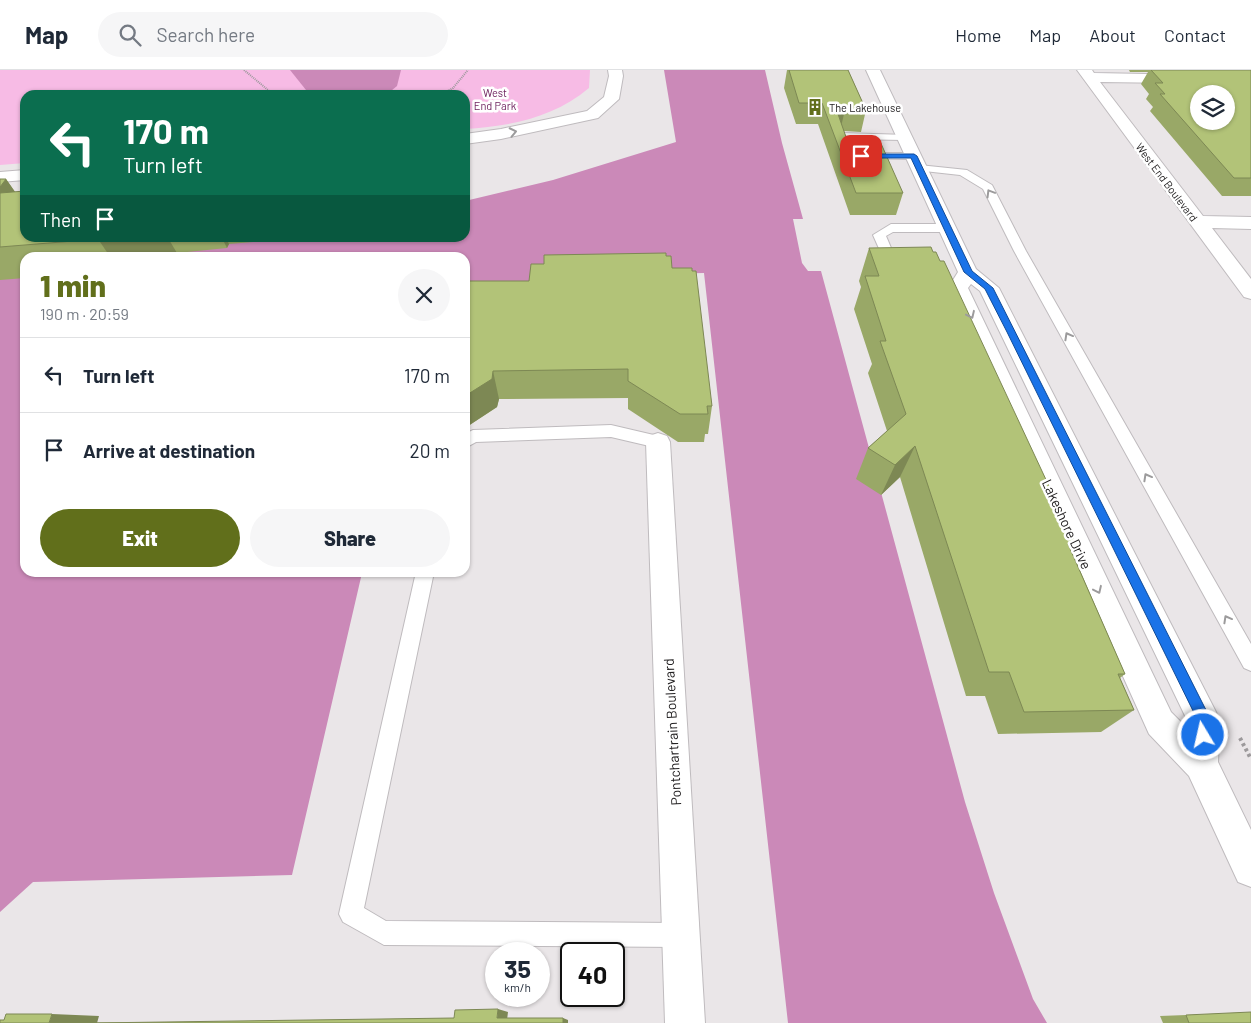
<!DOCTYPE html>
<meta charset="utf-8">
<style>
body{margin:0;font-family:Barlow,sans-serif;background:#f6f6f7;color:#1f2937;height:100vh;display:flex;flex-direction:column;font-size:19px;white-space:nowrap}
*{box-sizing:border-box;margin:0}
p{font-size:16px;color:#747a83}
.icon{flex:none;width:28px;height:28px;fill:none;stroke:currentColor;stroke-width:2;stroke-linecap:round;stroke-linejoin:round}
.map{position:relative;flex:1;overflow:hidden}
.details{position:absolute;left:20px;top:182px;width:450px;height:325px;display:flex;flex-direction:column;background:#fff;border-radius:15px;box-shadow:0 1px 4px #0004}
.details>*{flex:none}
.hud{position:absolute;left:20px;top:20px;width:450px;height:152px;border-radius:15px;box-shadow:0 1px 4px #0004;background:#0b6e4f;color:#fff;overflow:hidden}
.fabs{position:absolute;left:1190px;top:15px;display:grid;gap:10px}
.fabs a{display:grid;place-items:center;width:45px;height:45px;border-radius:50%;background:#fff;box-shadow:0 1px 4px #0004;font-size:25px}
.speed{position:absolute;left:485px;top:872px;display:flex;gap:10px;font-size:25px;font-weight:700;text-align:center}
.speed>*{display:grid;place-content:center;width:65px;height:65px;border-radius:50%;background:#fff;box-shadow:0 1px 4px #0004;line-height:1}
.speed small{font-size:12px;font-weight:400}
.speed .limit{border:2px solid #111;border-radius:8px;background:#fff;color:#111}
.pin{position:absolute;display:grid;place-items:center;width:42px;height:42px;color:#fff;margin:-21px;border-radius:10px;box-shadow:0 2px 8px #0006}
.me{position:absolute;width:55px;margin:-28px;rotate:351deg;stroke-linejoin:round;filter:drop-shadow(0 0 4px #0008)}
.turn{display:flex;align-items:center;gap:18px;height:105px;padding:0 20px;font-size:22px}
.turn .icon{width:65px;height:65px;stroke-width:2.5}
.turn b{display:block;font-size:35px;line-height:42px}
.then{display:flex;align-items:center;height:48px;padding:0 20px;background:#0003;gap:10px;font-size:19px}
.round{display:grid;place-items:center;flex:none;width:52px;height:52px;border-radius:26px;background:#f6f6f7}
.headline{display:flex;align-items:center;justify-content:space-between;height:85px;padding:0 20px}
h1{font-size:30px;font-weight:800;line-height:38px;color:#616f1b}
.action{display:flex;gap:10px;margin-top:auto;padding:10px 20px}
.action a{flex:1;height:58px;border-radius:30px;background:#616f1b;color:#fff;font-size:20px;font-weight:800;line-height:58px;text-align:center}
.action a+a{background:#f6f6f7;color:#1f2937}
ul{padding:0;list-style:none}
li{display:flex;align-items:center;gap:15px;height:75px;padding:0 20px;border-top:1px solid #e0e1e3}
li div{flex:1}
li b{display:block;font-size:19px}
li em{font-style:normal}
header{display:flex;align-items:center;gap:30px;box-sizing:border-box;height:70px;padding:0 25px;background:#fff;border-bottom:1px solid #e0e1e3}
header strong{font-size:24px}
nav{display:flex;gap:28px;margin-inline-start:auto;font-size:18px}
.search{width:350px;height:45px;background:#f6f6f7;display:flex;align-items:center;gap:12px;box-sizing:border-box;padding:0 18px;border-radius:28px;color:#747a83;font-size:19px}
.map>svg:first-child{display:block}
.green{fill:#f7bbe5}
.water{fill:#cb89b8}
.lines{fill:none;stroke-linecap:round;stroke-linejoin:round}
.lane-casing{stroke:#bfbbbe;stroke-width:2}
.street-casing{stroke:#bfbbbe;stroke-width:2}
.secondary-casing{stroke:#bfbbbe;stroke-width:2}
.path-far1{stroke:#9c999b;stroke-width:2;stroke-dasharray:1 1;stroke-linecap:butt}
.path{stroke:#9c999b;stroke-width:4;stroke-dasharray:3 3;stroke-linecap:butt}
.lane{fill:#fff;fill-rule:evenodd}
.street{fill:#fff;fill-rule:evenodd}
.secondary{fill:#fff;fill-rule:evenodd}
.wall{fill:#99a867}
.shaded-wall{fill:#7d8854}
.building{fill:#b2c378;stroke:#7d8854;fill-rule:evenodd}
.oneway{stroke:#9c9b9c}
.route{fill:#1a73e8;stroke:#114b97}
.labels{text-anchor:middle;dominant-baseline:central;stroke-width:5;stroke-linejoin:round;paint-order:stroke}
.far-park-label{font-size:11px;fill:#6b1e5b;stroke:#fff}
.far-poi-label{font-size:11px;fill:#232122;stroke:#fff;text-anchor:start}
.far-street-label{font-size:11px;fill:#232122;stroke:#fff}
.street-label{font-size:14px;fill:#232122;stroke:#fff}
</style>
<header>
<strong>Map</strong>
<div class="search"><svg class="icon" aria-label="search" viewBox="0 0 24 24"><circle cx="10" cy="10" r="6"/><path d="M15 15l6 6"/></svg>Search here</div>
<nav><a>Home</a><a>Map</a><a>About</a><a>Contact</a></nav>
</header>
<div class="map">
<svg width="1251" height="953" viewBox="0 0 1251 953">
<rect width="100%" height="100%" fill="#eae6e8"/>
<path class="green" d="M0,0H590L589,18C553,48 511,56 465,59V25H25V93L0,95Z"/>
<g class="water">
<polygon points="290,0 401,0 397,16 386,25 310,25"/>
<polygon points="664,0 765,0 782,73 803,149 793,149 802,193 808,201 821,201 965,732 994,823 1033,929 1047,953 788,953 704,203 558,206 465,229 465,188 25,188 25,502 362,503 292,805 33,812 0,842 0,176 124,168 465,168 465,131 553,110 676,72"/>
</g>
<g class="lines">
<g class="lane-casing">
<g id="lane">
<polygon points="840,63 908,65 909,67 908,69 904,70 846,69 851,83 914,83 919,86 914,89 843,88 835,66"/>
<polygon points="919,95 967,100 992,115 1026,181 1251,574 1251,601 1244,598 1014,181 983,119 960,105 915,100 914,98 915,96"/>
<polygon points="891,154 947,154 953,158 947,162 893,162 886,166 897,192 891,196 885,192 873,165"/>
<polygon points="611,355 658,366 664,368 666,372 664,376 658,378 611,367 476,372 465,378 465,364 473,360"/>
<polygon points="416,502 434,502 364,838 386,851 681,853 690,856 693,865 690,874 681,877 384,875 343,852 339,844"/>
</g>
</g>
<g class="street-casing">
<g id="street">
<polygon points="608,0 622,0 623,6 619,29 598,48 501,69 465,74 465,64 501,59 587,41 604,27 609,6"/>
<polygon points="1077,0 1092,0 1094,3 1251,6 1251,14 1100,12 1203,146 1251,147 1251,159 1212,158 1251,209 1251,229 1244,227"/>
<polygon points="25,100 25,110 0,112 0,102"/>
<polygon points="658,363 667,366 670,372 705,953 665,953 646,372 649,366"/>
</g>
</g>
<g class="secondary-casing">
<path id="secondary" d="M866,0H880L976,199L999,218L1215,640L1220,651L1218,692L1251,760V817L1238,812L1189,706L1149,664L948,218L958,202ZM971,214L980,221L1188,652L1187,658L1171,642L968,218Z"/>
</g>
<g class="path-far1">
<polyline points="244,0 274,25"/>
<polyline points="440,25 453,18 468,0"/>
</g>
<polyline class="path" points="1240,668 1251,689"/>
<use href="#lane" class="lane"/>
<use href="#street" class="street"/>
<use href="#secondary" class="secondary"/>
</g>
<g class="wall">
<polygon points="787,0 848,0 866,40 861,62 844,61 846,67 903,123 896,145 850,145 818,54 796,54 784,18"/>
<polygon points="1129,0 1251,0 1251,126 1222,126 1150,41 1153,37 1146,29 1149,24 1141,14 1148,2 1130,2"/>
<polygon points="0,109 6,109 15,122 25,168 304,168 229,174 227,178 177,183 175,187 172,188 25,188 25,208 0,210"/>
<polygon points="869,178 1076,474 1071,480 1125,604 1120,608 1134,640 1101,662 998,664 985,626 966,626 900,407 881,425 856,409 868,378 887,361 868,303 872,294 854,239 861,217 859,211"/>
<polygon points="666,186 672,198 712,336 708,364 705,364 704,372 678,372 628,339 628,328 499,329 497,337 465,358 465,211 529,211 544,194"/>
<polygon points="1186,945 1251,953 1163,953 1160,946"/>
</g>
<g class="shaded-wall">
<polygon points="845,40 840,61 838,44"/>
<polygon points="6,109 25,136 0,129 0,117"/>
<polygon points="104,168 168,168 177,183 175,187 172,188 111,188 98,169"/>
<polygon points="222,168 226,168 229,174 227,178"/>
<polygon points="493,301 499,329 497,337 465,358 465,326"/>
<polygon points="915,376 900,407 881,425 895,395"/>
<polygon points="498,939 508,942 507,950 497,948"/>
<polygon points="52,944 99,946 97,953 49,953"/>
<polygon points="563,948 568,950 568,953 563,953"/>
</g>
<g class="building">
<polygon points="789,0 848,0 866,40 845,40 838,44 846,67 879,69 903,123 856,123 822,33 799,33"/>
<path d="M1151,0H1251V108H1234L1160,24H1165L1155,13H1163ZM1199,24H1226V51H1199Z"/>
<polygon points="0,109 6,109 0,117"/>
<polygon points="25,121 25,168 104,168 98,169 0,177 0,123"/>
<polygon points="931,177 933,182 936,182 940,191 944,191 1076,474 1068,474 1125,604 1118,604 1134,640 1024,642 1009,602 989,602 915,376 895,395 868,378 906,344 880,271 886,271 865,206 879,206 869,178"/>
<polygon points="666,183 666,186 671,186 672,198 692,198 692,201 696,201 712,336 707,336 708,344 680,344 628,311 628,299 493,301 492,309 465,326 465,211 529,211 531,194 544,194 544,185"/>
<polygon points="498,939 497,948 563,948 563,953 92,953 454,948 455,940"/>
<polygon points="1251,942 1251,953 1189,953 1186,945"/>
<polygon points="6,944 52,944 49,953 0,953 0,950 4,950"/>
</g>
<defs><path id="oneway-chevron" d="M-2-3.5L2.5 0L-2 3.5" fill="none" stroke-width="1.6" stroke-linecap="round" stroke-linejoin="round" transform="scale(1.25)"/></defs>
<g class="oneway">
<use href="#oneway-chevron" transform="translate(513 62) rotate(-12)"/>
<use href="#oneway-chevron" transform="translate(990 123) rotate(-121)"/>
<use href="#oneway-chevron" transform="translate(971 245) rotate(65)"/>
<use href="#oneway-chevron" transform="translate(1068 266) rotate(-119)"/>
<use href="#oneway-chevron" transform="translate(1147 407) rotate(-119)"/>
<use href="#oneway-chevron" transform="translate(1098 520) rotate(65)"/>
<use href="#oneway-chevron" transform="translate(1227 549) rotate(-119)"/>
</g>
<polygon class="route" points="861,84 914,84 917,86 972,201 993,218 1209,646 1211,651 1208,670 1203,672 1198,670 1197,665 1198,651 1007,262 985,219 964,202 911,88 859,88 858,86"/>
<defs>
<g id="building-bare" transform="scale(1.35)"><path d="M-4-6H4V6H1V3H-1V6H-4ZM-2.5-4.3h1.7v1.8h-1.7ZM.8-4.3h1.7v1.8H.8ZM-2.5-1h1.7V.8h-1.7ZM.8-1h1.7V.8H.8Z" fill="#616f1b" stroke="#fff" stroke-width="2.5" paint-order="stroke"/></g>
</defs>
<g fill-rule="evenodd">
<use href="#building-bare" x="815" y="37"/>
</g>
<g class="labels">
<g class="far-park-label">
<text x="495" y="22">West<tspan x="495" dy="13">End Park</tspan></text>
</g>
<g class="far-poi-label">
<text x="829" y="37">The Lakehouse</text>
</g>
<g class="far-street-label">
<text transform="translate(1167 112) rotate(53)">West End Boulevard</text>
</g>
<g class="street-label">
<text transform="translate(1067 454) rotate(65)">Lakeshore Drive</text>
<text transform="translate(672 662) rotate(-93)">Pontchartrain Boulevard</text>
</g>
</g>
</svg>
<div class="fabs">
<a><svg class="icon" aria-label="layers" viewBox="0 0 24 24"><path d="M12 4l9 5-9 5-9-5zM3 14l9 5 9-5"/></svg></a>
</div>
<div class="speed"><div>35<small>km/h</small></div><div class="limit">40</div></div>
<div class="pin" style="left:861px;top:86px;background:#d93025"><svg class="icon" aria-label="arrive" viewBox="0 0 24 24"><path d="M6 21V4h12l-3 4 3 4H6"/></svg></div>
<svg class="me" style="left:1203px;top:665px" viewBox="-20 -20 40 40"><circle r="17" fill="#1a73e8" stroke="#fff" stroke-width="3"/><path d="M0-11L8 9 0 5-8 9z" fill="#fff"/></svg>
<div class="hud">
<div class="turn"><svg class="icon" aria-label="left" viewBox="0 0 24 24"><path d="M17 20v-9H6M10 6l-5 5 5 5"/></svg><div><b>170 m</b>Turn left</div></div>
<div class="then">Then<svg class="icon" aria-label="arrive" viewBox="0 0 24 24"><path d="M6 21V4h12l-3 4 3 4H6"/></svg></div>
</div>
<section class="details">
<div class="headline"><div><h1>1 min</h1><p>190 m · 20:59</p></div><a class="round"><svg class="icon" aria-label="close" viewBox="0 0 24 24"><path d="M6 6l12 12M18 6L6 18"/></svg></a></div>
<ul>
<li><svg class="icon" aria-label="left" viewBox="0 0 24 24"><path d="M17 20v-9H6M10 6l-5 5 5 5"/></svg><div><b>Turn left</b></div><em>170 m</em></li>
<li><svg class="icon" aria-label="arrive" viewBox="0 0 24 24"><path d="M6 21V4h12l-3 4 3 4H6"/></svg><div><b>Arrive at destination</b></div><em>20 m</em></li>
</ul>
<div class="action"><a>Exit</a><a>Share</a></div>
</section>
</div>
